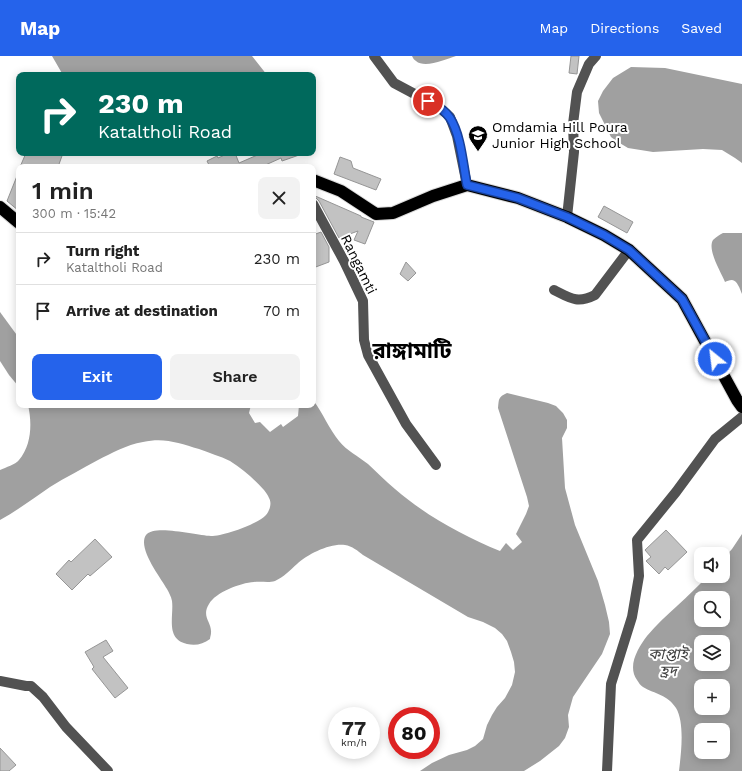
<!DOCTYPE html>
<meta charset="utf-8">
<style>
body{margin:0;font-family:"Work Sans","Noto Sans Bengali",sans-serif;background:#f2f2f2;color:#222;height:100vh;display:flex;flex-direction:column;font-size:15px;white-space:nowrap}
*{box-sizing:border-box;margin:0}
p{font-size:13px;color:#767676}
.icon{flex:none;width:22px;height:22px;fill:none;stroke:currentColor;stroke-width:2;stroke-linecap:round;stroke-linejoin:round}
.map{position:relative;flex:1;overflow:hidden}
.side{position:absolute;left:16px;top:108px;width:300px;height:244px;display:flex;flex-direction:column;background:#fff;border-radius:8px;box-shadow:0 2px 10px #0003}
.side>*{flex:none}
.hud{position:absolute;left:16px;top:16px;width:300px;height:84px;border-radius:8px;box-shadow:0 2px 10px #0003;background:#00695c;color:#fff;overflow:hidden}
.buttons{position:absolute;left:694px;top:491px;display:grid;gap:8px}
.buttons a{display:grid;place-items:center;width:36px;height:36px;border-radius:8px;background:#fff;box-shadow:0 2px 10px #0003;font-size:20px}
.speed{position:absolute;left:328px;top:651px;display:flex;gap:8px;font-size:20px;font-weight:700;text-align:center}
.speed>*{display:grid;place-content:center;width:52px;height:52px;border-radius:50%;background:#fff;box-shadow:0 2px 10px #0003;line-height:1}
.speed small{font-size:10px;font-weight:400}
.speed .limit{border:6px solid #d22;background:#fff;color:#111}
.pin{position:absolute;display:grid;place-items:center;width:34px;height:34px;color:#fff;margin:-17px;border:2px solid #fff;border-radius:50%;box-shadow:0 1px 4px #0007}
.me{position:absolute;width:44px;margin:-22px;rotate:331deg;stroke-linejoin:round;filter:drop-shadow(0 0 3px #0008)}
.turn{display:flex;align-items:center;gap:14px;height:84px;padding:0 16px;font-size:18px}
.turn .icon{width:52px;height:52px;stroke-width:2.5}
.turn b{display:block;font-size:28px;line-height:34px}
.round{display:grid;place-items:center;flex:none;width:42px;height:42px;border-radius:8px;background:#f2f2f2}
.summary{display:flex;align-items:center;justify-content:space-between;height:68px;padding:0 16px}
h1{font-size:24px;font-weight:600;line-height:30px}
.primary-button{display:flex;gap:8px;margin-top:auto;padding:8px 16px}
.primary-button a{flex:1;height:46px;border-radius:8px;background:#2563eb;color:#fff;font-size:16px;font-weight:600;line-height:46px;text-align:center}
.primary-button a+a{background:#f2f2f2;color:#222}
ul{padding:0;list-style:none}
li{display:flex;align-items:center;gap:12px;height:52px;padding:0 16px;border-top:1px solid #e0e0e0}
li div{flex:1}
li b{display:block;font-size:15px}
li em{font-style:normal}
header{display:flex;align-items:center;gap:24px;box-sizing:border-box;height:56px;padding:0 20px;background:#2563eb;color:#fff}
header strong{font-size:19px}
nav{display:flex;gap:22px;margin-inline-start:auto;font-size:14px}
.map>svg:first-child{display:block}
.water{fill:#a0a0a0;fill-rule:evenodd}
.building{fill:#c2c2c2;stroke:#969696}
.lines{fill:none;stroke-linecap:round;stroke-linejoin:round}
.highway-casing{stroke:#dbdbdb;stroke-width:14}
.minor{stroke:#525252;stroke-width:10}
.highway{stroke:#000;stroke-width:12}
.route-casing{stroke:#184099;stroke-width:10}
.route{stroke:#2563eb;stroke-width:7}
.labels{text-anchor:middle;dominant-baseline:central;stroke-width:4;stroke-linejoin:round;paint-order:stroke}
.poi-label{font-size:14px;fill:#000;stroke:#fff;text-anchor:start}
.street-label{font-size:14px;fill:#000;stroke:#fff}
.water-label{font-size:15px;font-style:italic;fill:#414141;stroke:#fff}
.town-label{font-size:22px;font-weight:bold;fill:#000;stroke:#fff}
</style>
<header>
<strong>Map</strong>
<nav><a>Map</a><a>Directions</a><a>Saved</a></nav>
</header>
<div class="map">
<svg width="742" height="715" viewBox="0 0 742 715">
<rect width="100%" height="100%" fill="#fff"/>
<g class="water">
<polygon points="52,0 252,0 267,19 223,19 212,16 199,17 193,19 63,19"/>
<path d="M412,0H456C446,3 425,13 416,5C414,4 413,2 412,0Z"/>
<polygon points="631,11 665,12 742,28 742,107 735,102 722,94 703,93 653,96 628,92 618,86 611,81 599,57 598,45 603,35 613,22"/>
<path d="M723,177H742V238C740,233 737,224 732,224C729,224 727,225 725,226C721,216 707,194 713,184C716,181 719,179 723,177Z"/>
<polygon points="0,256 19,282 19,331 9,319 0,305"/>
<path d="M507,337L548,347L556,350L563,357L567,364V372L562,382L565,432L575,469L598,525L605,549L609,566L610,578L602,598L573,641L568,659L569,671L565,682L559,690L540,705L524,715H420L432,707L449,699L467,694L475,690L483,683L487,669L492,659L497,651L505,642L512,629L515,616L514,606L511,596L507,585L502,578L495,572L483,566L468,561L363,499C358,495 352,490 345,489C330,487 308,498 297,508C290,514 284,521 275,525C268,527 262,525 254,526C240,527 216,536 209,548C201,561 212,566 211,577C211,579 210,581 210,583C203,588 196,590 187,588C165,583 174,560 172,545C171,540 169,537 167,533C161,522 137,492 146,479C155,468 197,480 211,480C223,480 258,468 266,459C270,454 272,447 269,442C268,439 266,437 264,434C254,423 243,413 230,405C220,400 209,397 199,393C179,387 164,381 143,386C126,389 112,397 98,404C82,413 66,421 50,431C34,442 18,454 0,464V414C6,411 15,409 19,404C32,389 32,366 28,349H251L249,357L255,367L260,366L270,376L281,368L283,371L298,360L299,349H313V344C323,357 329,373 339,385C347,395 358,400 368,408C377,416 385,425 395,433C425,459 463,480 500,495L506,487L513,494L522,486L516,478L526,458L529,450L527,441L498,352C499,343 498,341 507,337Z"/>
<path d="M742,478V715H679C681,698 685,667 676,652C668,639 655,638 643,631C640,629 639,627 637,624C627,610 638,592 647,580C656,569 667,559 677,550C688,540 698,530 708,520H723V503L732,493ZM701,542H723V564H701ZM701,586H723V608H701ZM701,630H723V652H701ZM701,674H723V696H701Z"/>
</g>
<g class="building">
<polygon points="571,0 579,0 577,18 569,17"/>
<polygon points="26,97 63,97 58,111 20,111"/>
<polygon points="229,97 235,97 239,107 262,97 302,98 282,105 281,102 261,111 210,111 207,105 217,100 218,102"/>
<polygon points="340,101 351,105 353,112 381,123 376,134 334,118"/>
<polygon points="19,115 19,155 7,145"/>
<polygon points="313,139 361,160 361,161 374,166 365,188 354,184 358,175 339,182 319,145 316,142 313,142"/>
<polygon points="604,150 633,166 627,177 598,161"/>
<polygon points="321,176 329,191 329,206 313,212 313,179"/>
<polygon points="406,206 416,217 408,225 400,218"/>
<polygon points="666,474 687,496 668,514 665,511 659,518 646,505 651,501 645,494"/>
<polygon points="95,483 112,501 90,520 88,518 72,534 56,518 69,504 71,506"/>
<polygon points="106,584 113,595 103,601 128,632 115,642 92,613 94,611 85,596"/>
<polygon points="0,692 16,709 9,715 0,715"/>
</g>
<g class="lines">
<g class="highway-casing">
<g id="highway">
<polyline points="313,124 341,135 376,158 393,157 433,140 467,129 518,142 567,161 604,179 629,194 682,243 737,344 742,351"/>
<polyline points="0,151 19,167"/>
</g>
</g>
<g class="minor">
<polyline points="374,0 394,27 439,51 450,61 457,80 467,129"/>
<polyline points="313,148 344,205 363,245 364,284 368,299 406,368 436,409"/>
<polyline points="567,161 574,96 573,68 577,36 589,8 596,0"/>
<path d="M554,234C570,242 577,248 595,239L629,194"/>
<polyline points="0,625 26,630 31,630 43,641 66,671 108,715"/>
<polyline points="607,715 611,628 632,561 639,520 637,484 676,436 715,383 742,361"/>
</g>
<use href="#highway" class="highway"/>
</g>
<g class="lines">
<g class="route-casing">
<path id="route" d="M428,45C436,49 445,54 450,62C461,79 463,109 467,129L518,142L567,161L604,179L629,194L682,243L715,303"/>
</g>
<use href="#route" class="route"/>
</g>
<defs>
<g id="school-pin" transform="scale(1)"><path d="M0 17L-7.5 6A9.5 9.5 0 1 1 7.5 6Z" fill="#000" stroke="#fff"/><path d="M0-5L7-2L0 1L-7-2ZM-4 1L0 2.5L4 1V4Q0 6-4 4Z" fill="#fff"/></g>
</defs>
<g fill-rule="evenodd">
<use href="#school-pin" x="478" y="79"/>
</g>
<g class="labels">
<g class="poi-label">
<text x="492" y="71">Omdamia Hill Poura<tspan x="492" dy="16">Junior High School</tspan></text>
</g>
<g class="street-label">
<text transform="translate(359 208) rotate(64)">Rangamti</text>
</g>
<g class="water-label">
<text x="668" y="598">কাপ্তাই<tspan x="668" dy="17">হ্রদ</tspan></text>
</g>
<g class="town-label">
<text x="412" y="294">রাঙ্গামাটি</text>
</g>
</g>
</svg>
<div class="buttons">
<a><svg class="icon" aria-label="sound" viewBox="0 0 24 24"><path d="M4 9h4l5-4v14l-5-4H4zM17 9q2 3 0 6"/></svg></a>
<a><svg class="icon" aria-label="search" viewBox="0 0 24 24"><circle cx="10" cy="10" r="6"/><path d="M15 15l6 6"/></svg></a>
<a><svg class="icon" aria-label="layers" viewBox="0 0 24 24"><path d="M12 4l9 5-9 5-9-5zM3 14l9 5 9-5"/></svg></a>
<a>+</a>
<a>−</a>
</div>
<div class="speed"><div>77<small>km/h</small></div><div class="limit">80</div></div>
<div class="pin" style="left:428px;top:45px;background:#d93025"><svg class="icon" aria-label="arrive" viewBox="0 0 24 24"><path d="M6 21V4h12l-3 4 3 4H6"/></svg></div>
<svg class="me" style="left:715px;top:303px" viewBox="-20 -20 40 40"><circle r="17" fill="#2563eb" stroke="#fff" stroke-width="3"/><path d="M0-11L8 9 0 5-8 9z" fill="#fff"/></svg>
<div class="hud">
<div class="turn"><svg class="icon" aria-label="right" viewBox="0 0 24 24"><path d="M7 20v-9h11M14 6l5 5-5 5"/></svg><div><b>230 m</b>Kataltholi Road</div></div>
</div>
<section class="side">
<div class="summary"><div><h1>1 min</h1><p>300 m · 15:42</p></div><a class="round"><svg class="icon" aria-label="close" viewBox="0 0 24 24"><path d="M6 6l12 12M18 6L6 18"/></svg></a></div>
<ul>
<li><svg class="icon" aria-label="right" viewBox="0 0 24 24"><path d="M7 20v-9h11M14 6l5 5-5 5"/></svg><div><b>Turn right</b><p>Kataltholi Road</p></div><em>230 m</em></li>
<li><svg class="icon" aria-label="arrive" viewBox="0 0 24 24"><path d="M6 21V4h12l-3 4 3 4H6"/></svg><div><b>Arrive at destination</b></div><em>70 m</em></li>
</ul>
<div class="primary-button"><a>Exit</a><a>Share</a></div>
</section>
</div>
